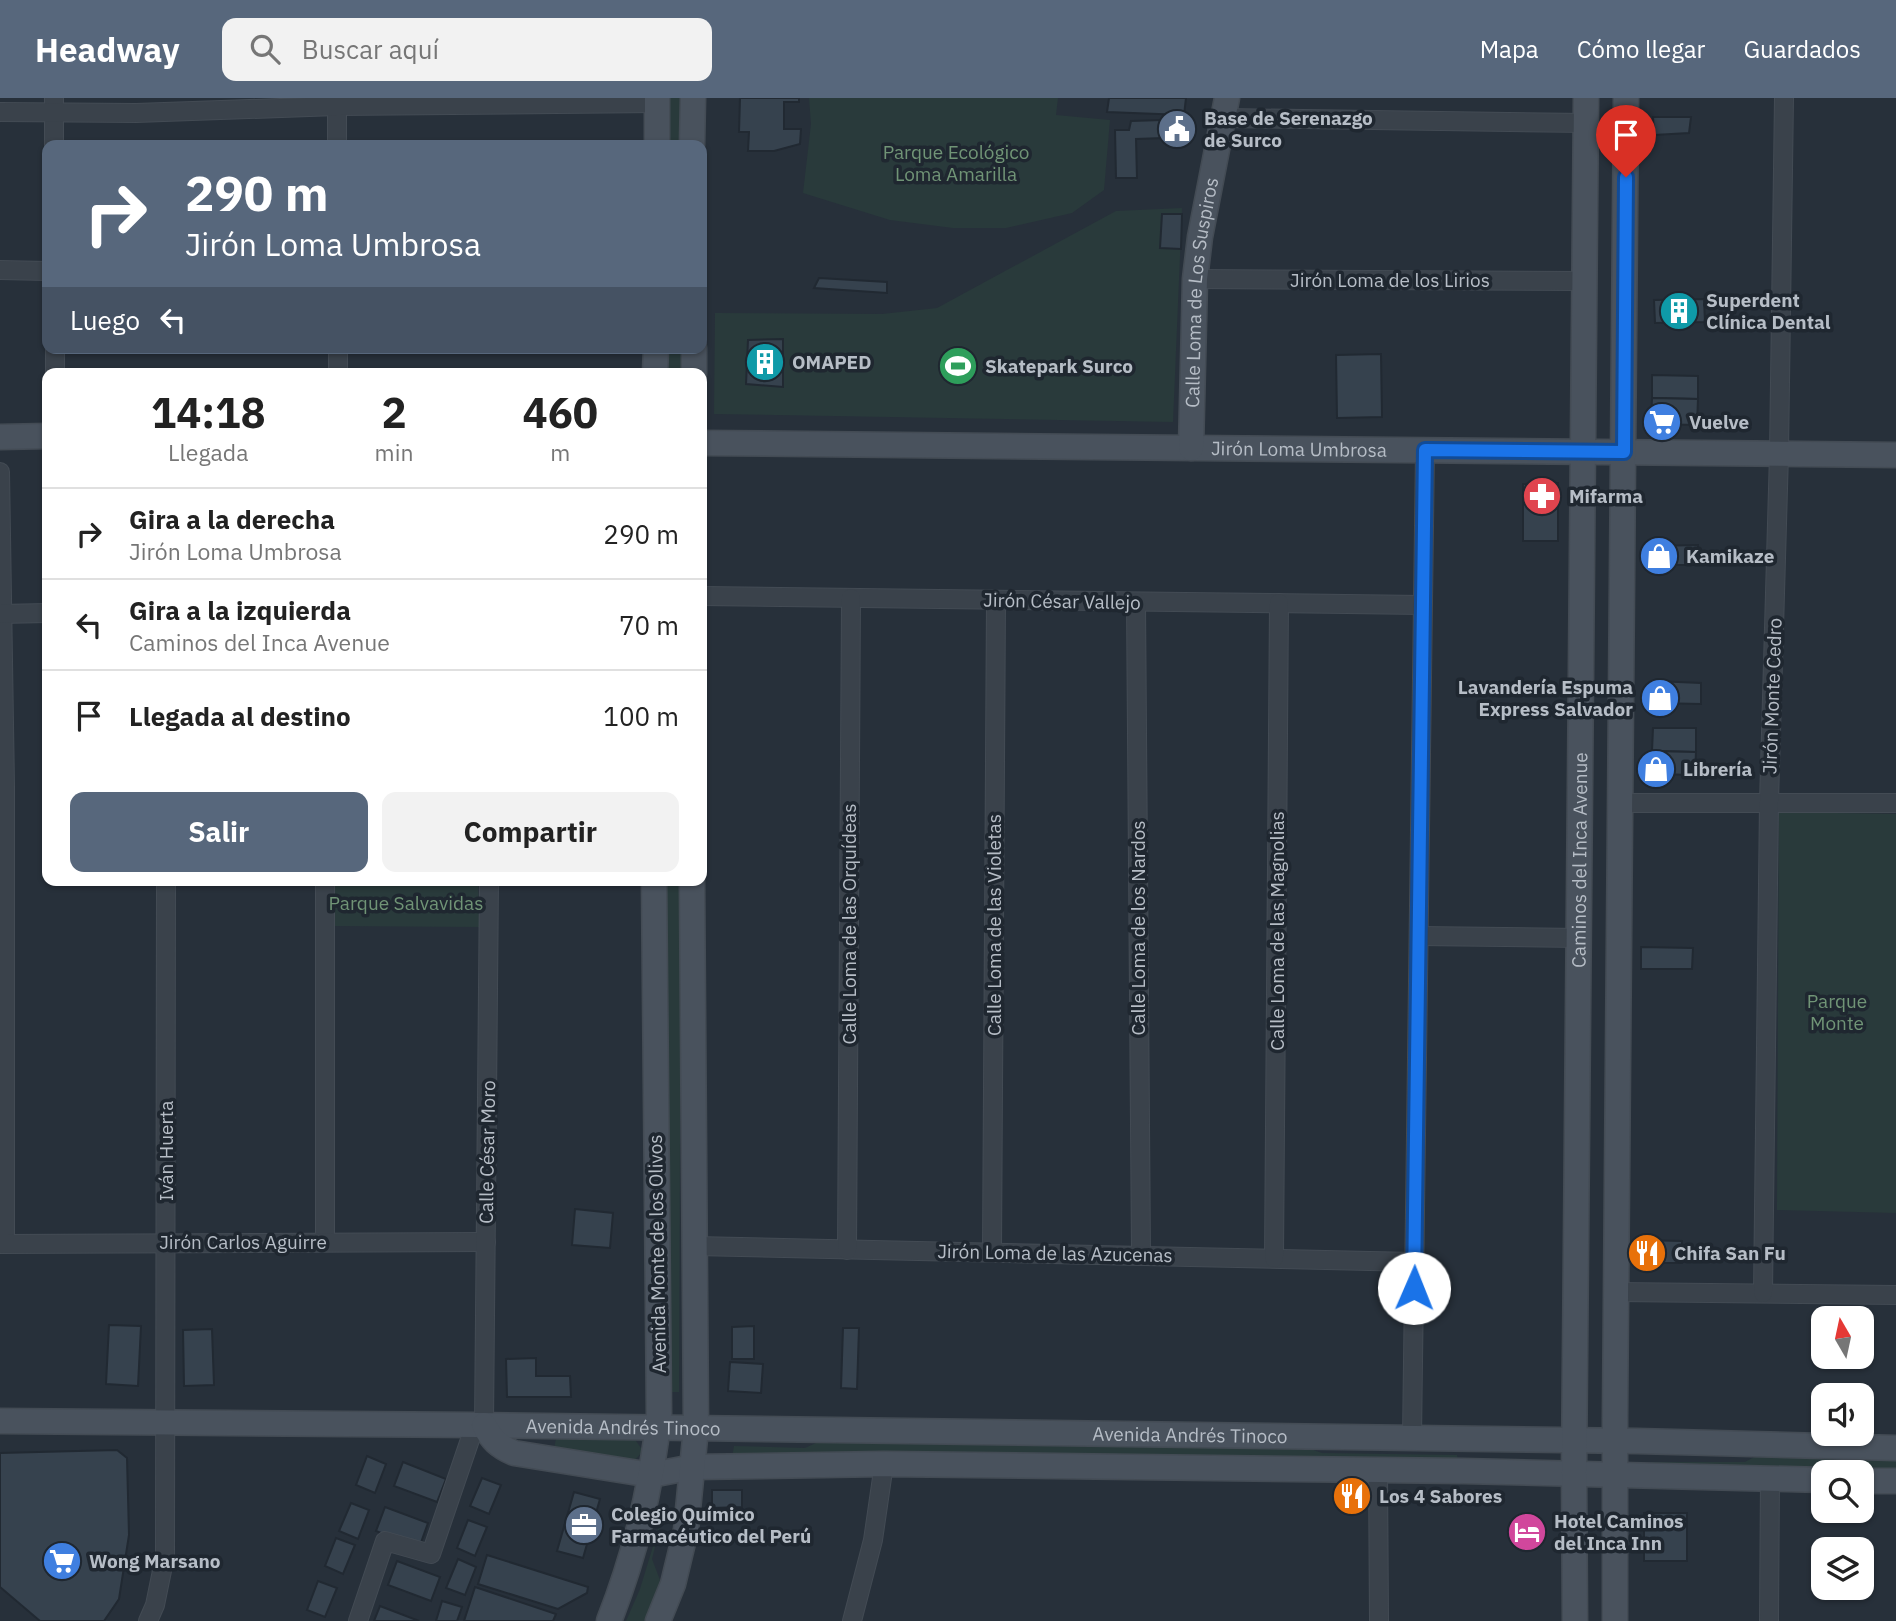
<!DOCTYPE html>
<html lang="es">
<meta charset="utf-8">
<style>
body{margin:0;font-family:"IBM Plex Sans",sans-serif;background:#f2f2f2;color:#222;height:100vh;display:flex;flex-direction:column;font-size:26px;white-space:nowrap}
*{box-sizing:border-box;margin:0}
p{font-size:23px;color:#767676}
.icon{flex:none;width:38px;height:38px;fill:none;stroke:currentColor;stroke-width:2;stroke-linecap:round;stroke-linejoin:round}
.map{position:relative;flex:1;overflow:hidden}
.sheet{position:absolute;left:42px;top:270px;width:665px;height:518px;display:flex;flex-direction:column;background:#fff;border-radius:14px;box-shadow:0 2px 5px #0004}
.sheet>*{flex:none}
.hud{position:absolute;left:42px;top:42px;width:665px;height:214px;border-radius:14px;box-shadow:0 2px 5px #0004;background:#57677c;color:#fff;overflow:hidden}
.needle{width:46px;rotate:351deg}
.controls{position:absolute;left:1811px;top:1208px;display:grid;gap:14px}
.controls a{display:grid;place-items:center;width:63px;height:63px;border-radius:14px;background:#fff;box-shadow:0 2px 5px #0004;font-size:35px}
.pin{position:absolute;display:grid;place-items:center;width:60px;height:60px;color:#fff;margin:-72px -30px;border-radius:50% 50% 50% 0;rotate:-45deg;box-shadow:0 0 7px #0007}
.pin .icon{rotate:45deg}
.me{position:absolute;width:77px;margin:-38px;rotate:1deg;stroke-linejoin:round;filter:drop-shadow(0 0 5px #0008)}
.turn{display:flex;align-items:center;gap:24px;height:147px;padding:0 28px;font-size:32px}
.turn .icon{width:91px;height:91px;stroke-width:2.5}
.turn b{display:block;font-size:49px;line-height:60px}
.then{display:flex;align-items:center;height:66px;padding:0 28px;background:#0003;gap:14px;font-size:26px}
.eta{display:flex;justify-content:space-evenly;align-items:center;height:119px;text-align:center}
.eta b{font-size:42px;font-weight:800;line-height:49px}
.button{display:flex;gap:14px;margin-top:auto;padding:14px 28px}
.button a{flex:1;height:80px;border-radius:14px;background:#57677c;color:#fff;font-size:28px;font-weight:800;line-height:80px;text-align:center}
.button a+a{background:#f2f2f2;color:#222}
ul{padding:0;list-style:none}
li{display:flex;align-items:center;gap:21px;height:91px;padding:0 28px;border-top:2px solid #e0e0e0}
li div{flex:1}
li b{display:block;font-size:26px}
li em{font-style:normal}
header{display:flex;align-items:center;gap:42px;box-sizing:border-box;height:98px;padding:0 35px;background:#57677c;color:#fff}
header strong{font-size:33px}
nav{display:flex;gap:38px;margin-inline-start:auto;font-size:24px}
.search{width:490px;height:63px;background:#f2f2f2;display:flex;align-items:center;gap:18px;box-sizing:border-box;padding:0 24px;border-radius:14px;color:#767676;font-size:26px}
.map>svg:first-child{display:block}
.green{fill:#293a3b}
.building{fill:#36424e;stroke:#212932;stroke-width:2}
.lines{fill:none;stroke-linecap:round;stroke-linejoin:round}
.street-casing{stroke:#434b54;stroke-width:20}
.secondary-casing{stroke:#434b54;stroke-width:27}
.street{stroke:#3a424b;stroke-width:18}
.secondary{stroke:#49525d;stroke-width:24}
.route-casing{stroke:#114b97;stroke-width:18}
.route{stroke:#1a73e8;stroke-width:12}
.labels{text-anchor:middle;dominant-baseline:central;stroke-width:7;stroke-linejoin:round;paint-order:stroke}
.poi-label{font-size:19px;font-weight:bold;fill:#b6bdc6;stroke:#1f2730;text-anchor:start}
.park-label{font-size:19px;fill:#709476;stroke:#1f2730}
.street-label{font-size:19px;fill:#b6bdc6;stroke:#1f2730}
</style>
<header>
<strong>Headway</strong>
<div class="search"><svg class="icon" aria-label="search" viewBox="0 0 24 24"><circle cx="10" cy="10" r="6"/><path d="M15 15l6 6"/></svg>Buscar aquí</div>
<nav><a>Mapa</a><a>Cómo llegar</a><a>Guardados</a></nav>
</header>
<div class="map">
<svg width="1896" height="1523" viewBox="0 0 1896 1523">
<rect width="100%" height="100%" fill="#27303a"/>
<g class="green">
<rect x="669" y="0" width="13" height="47"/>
<polygon points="809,0 1058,0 1056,17 1110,22 1104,92 1072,115 1006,130 953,130 890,122 803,95 811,26"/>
<polygon points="1182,110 1173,324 714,316 715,215 882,216 937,210 1116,113"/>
<rect x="666" y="250" width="15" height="25"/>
<polygon points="1779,714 1896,716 1896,1115 1777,1112"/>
<polygon points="333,782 478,782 479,829 333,828"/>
<polygon points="665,782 681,782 679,1294 666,1294"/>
<polygon points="566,1338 634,1340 643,1353 634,1363 554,1350 556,1341"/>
<polygon points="827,1340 1299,1347 1322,1355 1457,1357 1459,1368 732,1360 734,1348 805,1350"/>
<polygon points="1771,1350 1896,1351 1896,1380 1862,1374 1650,1373 1651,1364 1745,1364"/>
<polygon points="665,1409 652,1461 660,1482 649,1519 647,1523 626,1523 640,1491"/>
</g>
<g class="building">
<polygon points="740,0 799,0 799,4 784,4 784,31 801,31 800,46 774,53 748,53 749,34 739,34"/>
<polygon points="1109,0 1186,0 1184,17 1107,14"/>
<polygon points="1653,19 1691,19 1689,35 1654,37"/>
<polygon points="1193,21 1193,39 1136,41 1137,80 1116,80 1115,32 1129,32 1131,23"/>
<polygon points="1162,116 1182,116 1181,151 1160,150"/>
<polygon points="819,180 887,184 887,195 814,190"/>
<polygon points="1704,201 1705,224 1655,225 1654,202"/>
<polygon points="783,241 783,289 746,286 748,242"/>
<rect x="136" y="250" width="21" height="3"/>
<polygon points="1381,256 1382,319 1337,320 1336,257"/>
<polygon points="1652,277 1698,278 1698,301 1652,300"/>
<polygon points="1652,300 1698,301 1697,327 1651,326"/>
<polygon points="1558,385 1558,443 1523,443 1523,386"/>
<polygon points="1698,447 1698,467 1651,467 1651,448"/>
<polygon points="1655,583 1701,585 1701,606 1654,605"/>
<polygon points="1653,630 1696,630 1696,654 1652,653"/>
<polygon points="1652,653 1696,654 1695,677 1652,676"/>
<polygon points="1641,849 1693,850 1692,871 1641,871"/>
<polygon points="575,1111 613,1115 610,1150 572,1147"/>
<polygon points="1642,1142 1682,1143 1682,1165 1642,1165"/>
<polygon points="109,1227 141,1228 138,1288 106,1286"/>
<polygon points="754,1228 754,1261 732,1261 732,1229"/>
<polygon points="843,1230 859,1230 857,1291 841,1290"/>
<polygon points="212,1231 214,1287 184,1288 183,1232"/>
<polygon points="536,1260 536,1278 570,1278 571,1299 507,1299 506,1261"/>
<polygon points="730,1264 763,1266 761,1295 728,1293"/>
<polygon points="117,1352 127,1360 129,1437 119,1501 104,1523 40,1523 0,1489 0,1355"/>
<polygon points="367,1358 386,1366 375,1395 356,1387"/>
<polygon points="403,1364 446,1381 437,1404 394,1388"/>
<polygon points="482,1380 501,1387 489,1416 470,1408"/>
<polygon points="712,1392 742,1392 742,1409 712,1410"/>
<polygon points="574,1394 600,1401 583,1460 557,1453"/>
<polygon points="351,1405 369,1412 358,1441 339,1433"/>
<polygon points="385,1409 428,1425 419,1450 376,1433"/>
<rect x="1644" y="1415" width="43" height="48"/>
<polygon points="468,1422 487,1429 475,1458 457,1450"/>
<polygon points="336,1440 355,1447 343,1476 325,1468"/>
<polygon points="487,1457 588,1489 587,1495 558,1511 478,1486"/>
<polygon points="458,1461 476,1469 465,1497 446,1490"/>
<polygon points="397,1463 440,1479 431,1503 388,1487"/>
<polygon points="318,1483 337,1490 325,1519 307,1512"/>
<polygon points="475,1489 556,1516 553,1523 464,1523"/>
<polygon points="442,1503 462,1509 457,1523 436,1523"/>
<polygon points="380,1508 419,1523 374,1523"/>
</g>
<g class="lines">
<g class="street-casing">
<g id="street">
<polyline points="54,0 54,47"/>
<polyline points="337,0 337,47"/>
<polyline points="0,14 136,15 337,8 657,5"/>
<polyline points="1225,20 1586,25"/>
<polyline points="0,172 47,173"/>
<polyline points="1195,181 1585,183"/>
<polyline points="338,250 338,275"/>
<polyline points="55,275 55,250"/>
<polyline points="0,374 5,689 5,1146"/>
<polyline points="702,498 1422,507"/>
<polyline points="1136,504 1141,1157"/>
<polyline points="0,516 47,515"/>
<polyline points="1621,705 1896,705"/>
<polyline points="325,782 325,1144"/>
<polyline points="1419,838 1579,840"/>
<polyline points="0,1146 486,1144"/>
<polyline points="695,1148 1415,1164"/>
<polyline points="847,1152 851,500"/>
<polyline points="992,1153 996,502"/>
<polyline points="1274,1160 1279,505"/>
<polyline points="1617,1194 1896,1197"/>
<polyline points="1763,1195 1769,704 1779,356 1784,0"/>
<polyline points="484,1327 489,782"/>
<polyline points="1412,1340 1425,352"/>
<polyline points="1378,1372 1379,1523"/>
<polyline points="148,1523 155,1507 165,1458 166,782"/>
<polyline points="358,1523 385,1443 431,1456 475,1327"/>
<polyline points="852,1523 873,1442 884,1366"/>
<polyline points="1769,1523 1770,1381"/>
</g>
</g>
<g class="secondary-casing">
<g id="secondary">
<polyline points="657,47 657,0"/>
<polyline points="692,47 693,0"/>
<polyline points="694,250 694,275"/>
<polyline points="655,275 656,250"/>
<polyline points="0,339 47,338"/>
<path id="s1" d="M702,345L1896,357"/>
<path id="s2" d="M1191,350L1195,181L1200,139L1227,0"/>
<path id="s3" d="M0,1323L475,1327L1637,1343L1896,1350"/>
<path d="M484,1327C492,1342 498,1348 514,1355L651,1377L693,1369L884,1366L1463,1373L1824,1382"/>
<polyline points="1862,1383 1896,1383"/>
<path d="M609,1523C635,1457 652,1387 659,1316L654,782"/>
<polyline points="658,1523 673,1486 686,1432 696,1330 692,782"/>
<path id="s4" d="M1575,1523L1574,1375L1586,0"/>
<polyline points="1615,1523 1615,1321 1626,0"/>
</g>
</g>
<use href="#street" class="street"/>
<use href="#secondary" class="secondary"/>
</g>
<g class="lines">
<g class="route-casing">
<polyline id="route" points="1414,1190 1425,352 1624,354 1626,79"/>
</g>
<use href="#route" class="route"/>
</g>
<defs>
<g id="civic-disc" transform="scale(2.0125)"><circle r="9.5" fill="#5c6f8a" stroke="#1f2730"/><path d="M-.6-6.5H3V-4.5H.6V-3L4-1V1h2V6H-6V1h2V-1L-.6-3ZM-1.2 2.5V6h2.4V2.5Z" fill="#fff"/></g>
<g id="building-disc" transform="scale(2.0125)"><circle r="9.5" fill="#0f9aa8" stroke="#1f2730"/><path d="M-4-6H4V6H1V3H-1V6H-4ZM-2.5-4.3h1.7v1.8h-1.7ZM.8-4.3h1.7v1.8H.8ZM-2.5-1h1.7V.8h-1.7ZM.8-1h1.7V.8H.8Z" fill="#fff"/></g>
<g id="stadium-disc" transform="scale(2.0125)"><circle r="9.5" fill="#2e9e5b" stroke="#1f2730"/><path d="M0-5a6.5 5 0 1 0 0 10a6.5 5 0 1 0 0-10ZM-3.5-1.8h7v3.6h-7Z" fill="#fff"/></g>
<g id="supermarket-disc" transform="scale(2.0125)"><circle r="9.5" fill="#3f7fe0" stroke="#1f2730"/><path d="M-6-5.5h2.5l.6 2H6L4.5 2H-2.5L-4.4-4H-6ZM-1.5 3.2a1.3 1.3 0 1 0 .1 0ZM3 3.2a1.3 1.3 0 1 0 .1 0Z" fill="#fff"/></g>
<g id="pharmacy-disc" transform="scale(2.0125)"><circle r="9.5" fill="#e0444e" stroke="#1f2730"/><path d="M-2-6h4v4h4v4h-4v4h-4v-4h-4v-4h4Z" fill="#fff"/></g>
<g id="shop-disc" transform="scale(2.0125)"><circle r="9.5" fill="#3f7fe0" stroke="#1f2730"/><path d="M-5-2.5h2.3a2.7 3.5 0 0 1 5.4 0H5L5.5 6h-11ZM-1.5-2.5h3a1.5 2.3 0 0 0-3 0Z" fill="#fff"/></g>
<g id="restaurant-disc" transform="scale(2.0125)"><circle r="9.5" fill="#e8710a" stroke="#1f2730"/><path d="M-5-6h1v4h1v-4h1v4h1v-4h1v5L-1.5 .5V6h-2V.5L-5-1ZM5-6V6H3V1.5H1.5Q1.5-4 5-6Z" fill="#fff"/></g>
<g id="office-disc" transform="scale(2.0125)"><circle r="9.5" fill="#5c6f8a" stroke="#1f2730"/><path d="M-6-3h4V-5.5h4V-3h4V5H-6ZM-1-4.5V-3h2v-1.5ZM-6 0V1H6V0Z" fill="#fff"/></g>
<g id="hotel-disc" transform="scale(2.0125)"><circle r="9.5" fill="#d1479c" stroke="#1f2730"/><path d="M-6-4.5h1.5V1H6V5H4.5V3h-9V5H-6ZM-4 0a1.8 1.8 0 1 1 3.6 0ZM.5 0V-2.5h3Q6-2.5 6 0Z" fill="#fff"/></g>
</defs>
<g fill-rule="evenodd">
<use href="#civic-disc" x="1177" y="31"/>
<use href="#building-disc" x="1679" y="213"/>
<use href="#building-disc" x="765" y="264"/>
<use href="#stadium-disc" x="958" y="268"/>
<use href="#supermarket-disc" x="1662" y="324"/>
<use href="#pharmacy-disc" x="1542" y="398"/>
<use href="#shop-disc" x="1659" y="458"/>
<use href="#shop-disc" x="1660" y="600"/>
<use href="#shop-disc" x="1656" y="671"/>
<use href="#restaurant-disc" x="1647" y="1155"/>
<use href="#restaurant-disc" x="1352" y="1398"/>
<use href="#office-disc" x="584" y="1427"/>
<use href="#hotel-disc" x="1527" y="1434"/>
<use href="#supermarket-disc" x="62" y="1463"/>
</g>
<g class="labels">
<g class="poi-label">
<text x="1204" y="20">Base de Serenazgo<tspan x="1204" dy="22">de Surco</tspan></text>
<text x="1706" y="202">Superdent<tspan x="1706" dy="22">Clínica Dental</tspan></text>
<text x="792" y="264">OMAPED</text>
<text x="985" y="268">Skatepark Surco</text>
<text x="1689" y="324">Vuelve</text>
<text x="1569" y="398">Mifarma</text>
<text x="1686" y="458">Kamikaze</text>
<text x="1633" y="589" text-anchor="end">Lavandería Espuma<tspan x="1633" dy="22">Express Salvador</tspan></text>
<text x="1683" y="671">Librería</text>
<text x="1674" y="1155">Chifa San Fu</text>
<text x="1379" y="1398">Los 4 Sabores</text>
<text x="611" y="1416">Colegio Químico<tspan x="611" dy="22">Farmacéutico del Perú</tspan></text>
<text x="1554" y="1423">Hotel Caminos<tspan x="1554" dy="22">del Inca Inn</tspan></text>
<text x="89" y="1463">Wong Marsano</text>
</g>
<g class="park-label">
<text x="956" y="54">Parque Ecológico<tspan x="956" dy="22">Loma Amarilla</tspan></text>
<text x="406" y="805">Parque Salvavidas</text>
<text x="1837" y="903">Parque<tspan x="1837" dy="22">Monte</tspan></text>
</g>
<g class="street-label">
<text x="1390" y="182">Jirón Loma de los Lirios</text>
<text stroke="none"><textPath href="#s2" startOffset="156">Calle Loma de Los Suspiros</textPath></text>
<text stroke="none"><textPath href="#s1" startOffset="597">Jirón Loma Umbrosa</textPath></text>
<text transform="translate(1062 503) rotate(1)">Jirón César Vallejo</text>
<text transform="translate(1772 598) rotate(-88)">Jirón Monte Cedro</text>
<text stroke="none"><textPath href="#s4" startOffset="761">Caminos del Inca Avenue</textPath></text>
<text transform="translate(849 826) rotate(-90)">Calle Loma de las Orquídeas</text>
<text transform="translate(994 827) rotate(-90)">Calle Loma de las Violetas</text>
<text transform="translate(1138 830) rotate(-90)">Calle Loma de los Nardos</text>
<text transform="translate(1277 833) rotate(-90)">Calle Loma de las Magnolias</text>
<text transform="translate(166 1053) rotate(-90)">Iván Huerta</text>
<text transform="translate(487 1054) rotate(-89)">Calle César Moro</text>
<text x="243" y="1144">Jirón Carlos Aguirre</text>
<text transform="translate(1055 1155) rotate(1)">Jirón Loma de las Azucenas</text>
<text transform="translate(657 1156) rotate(-91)">Avenida Monte de los Olivos</text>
<text stroke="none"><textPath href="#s3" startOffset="623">Avenida Andrés Tinoco</textPath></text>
<text stroke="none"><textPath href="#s3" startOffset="1190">Avenida Andrés Tinoco</textPath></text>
</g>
</g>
</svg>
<div class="controls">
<a><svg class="needle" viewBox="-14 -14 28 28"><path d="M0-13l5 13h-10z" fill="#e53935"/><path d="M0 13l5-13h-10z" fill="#767676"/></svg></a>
<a><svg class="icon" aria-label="sound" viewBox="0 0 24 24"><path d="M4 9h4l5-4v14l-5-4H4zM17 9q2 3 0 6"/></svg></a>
<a><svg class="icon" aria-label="search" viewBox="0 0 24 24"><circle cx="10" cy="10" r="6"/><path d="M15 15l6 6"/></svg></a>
<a><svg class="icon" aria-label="layers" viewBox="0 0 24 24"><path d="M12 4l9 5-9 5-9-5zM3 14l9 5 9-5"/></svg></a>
</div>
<div class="pin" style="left:1626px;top:79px;background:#d93025"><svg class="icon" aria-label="arrive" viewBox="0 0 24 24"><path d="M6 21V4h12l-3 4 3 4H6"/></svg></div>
<svg class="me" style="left:1414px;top:1190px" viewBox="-20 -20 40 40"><circle r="19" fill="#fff"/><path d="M0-13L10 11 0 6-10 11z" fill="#1a73e8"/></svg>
<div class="hud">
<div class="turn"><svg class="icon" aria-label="right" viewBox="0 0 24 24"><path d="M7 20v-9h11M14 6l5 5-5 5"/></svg><div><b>290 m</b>Jirón Loma Umbrosa</div></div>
<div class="then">Luego<svg class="icon" aria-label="left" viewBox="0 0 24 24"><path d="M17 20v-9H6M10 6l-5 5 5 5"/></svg></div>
</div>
<section class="sheet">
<div class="eta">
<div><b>14:18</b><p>Llegada</p></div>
<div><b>2</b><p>min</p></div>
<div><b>460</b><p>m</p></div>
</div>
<ul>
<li><svg class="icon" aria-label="right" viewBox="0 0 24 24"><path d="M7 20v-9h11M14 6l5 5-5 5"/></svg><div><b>Gira a la derecha</b><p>Jirón Loma Umbrosa</p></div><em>290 m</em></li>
<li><svg class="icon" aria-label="left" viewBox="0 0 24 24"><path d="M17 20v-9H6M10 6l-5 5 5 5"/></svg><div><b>Gira a la izquierda</b><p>Caminos del Inca Avenue</p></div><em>70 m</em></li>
<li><svg class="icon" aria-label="arrive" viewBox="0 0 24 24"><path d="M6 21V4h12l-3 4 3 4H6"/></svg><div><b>Llegada al destino</b></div><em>100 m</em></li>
</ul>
<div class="button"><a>Salir</a><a>Compartir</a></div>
</section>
</div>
